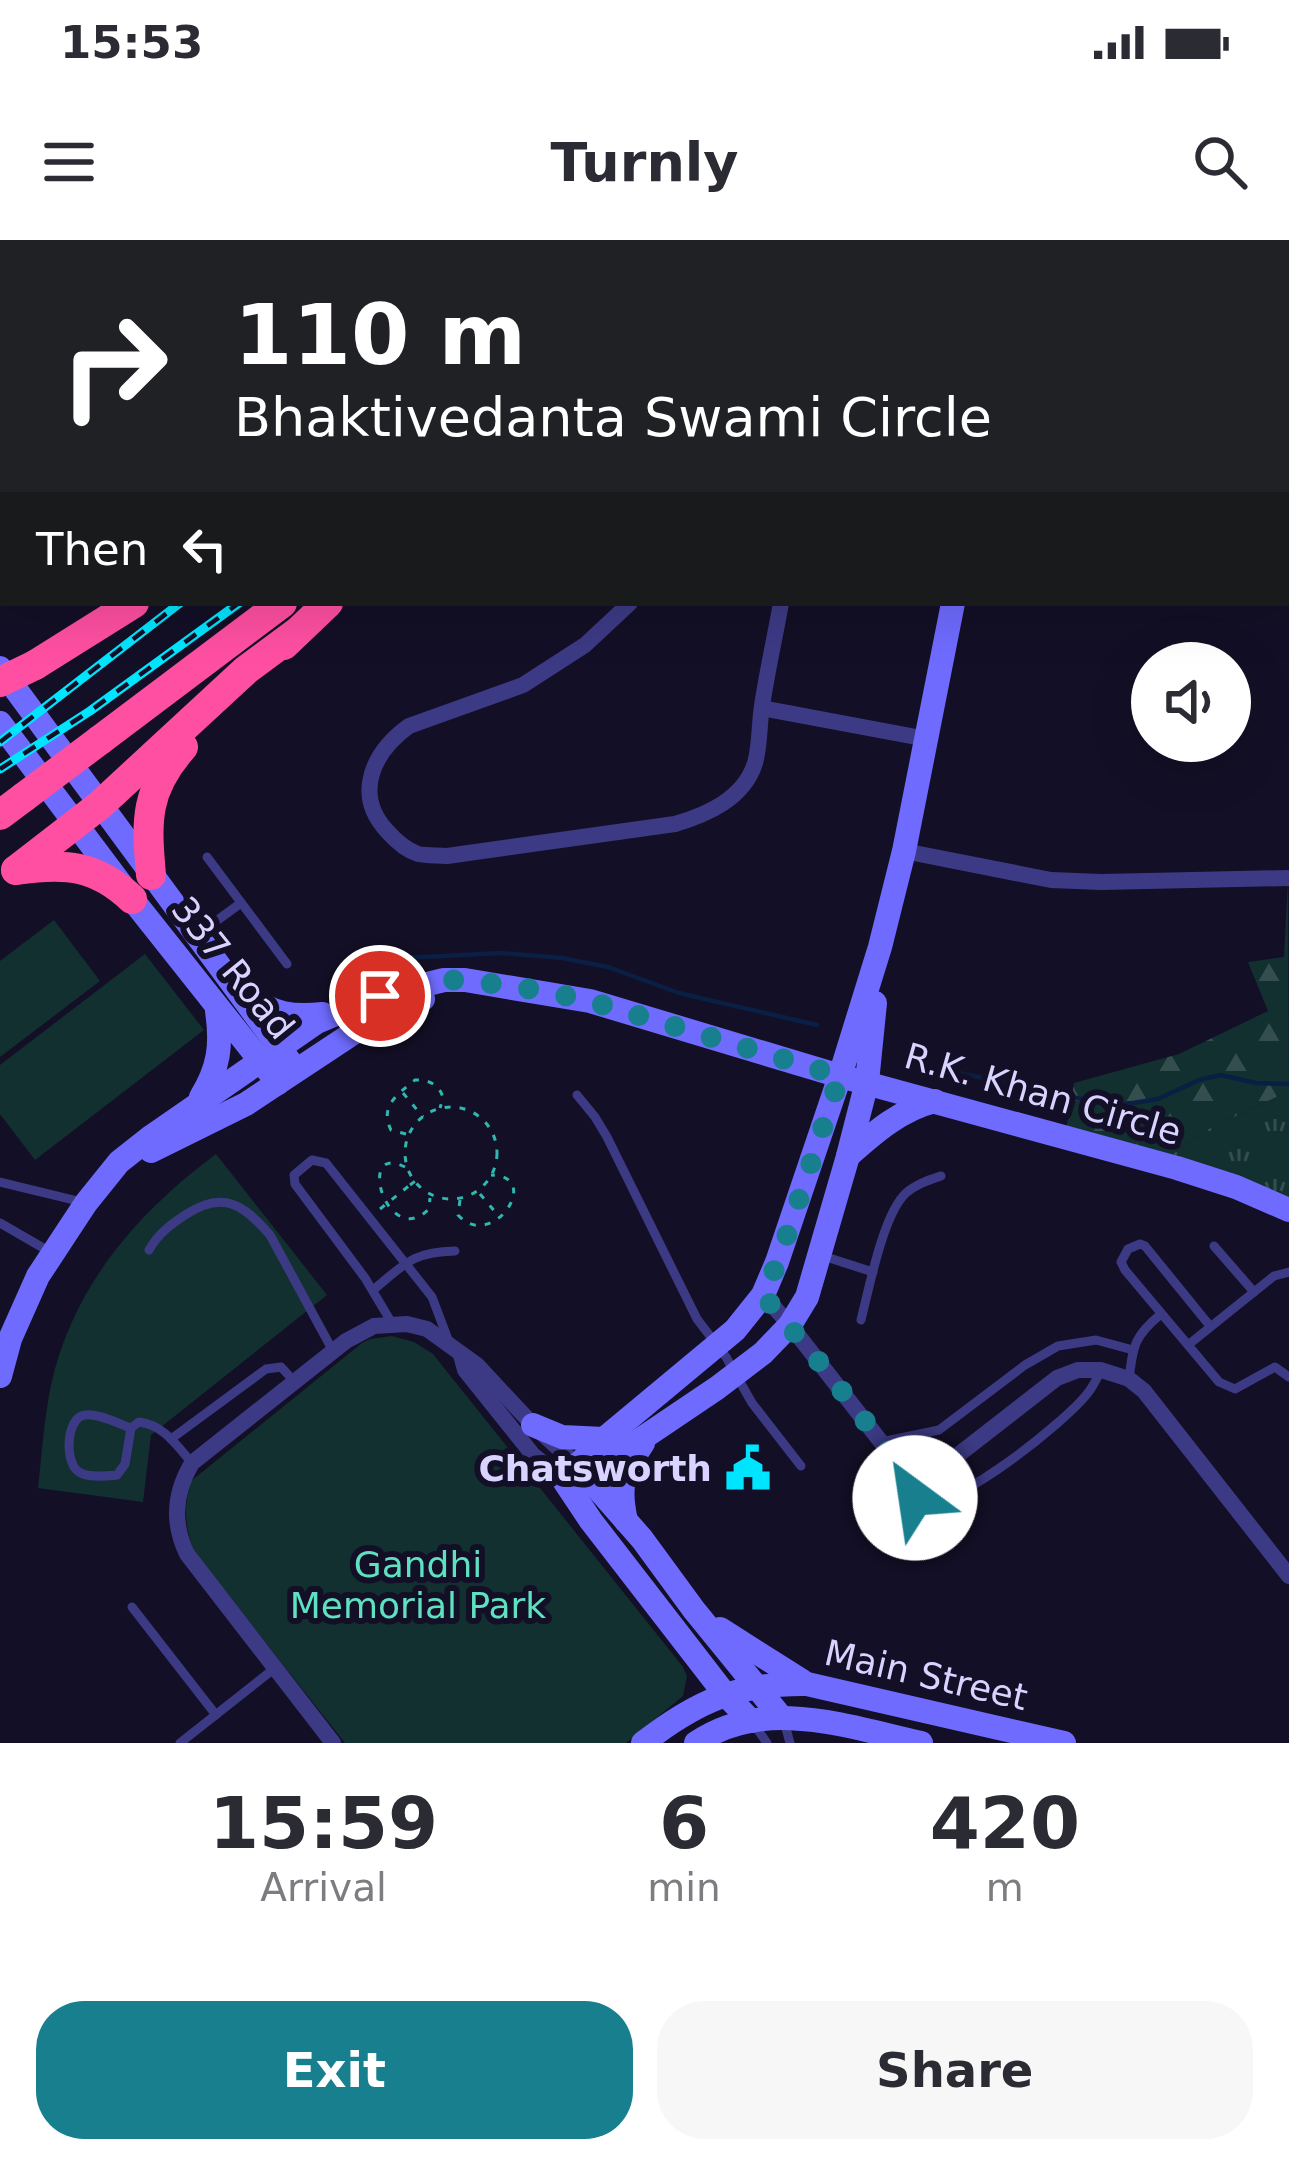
<!DOCTYPE html>
<style>
body{margin:0;font-family:"DejaVu Sans",sans-serif;background:#f7f7f7;color:#2b2b33;height:100vh;display:flex;flex-direction:column;font-size:45px;white-space:nowrap}
*{box-sizing:border-box;margin:0}
p{font-size:39px;color:#7c7c81}
.icon{flex:none;width:66px;height:66px;fill:none;stroke:currentColor;stroke-width:2;stroke-linecap:round;stroke-linejoin:round}
.map{position:relative;height:1503px;overflow:hidden}
.panel{display:flex;flex-direction:column;background:#fff;flex:1}
.panel>*{flex:none}
.banner{position:absolute;left:0px;top:0px;width:1290px;height:366px;box-shadow:0 12px 48px #0002;background:#202124;color:#fff;overflow:hidden}
.controls{position:absolute;left:1131px;top:402px;display:grid;gap:24px}
.controls a{display:grid;place-items:center;width:120px;height:120px;border-radius:50%;background:#fff;box-shadow:0 12px 48px #0002;font-size:60px}
.pin{position:absolute;display:grid;place-items:center;width:102px;height:102px;color:#fff;margin:-51px;border:6px solid #fff;border-radius:50%;box-shadow:0 3px 12px #0007}
.me{position:absolute;width:132px;margin:-66px;rotate:329deg;stroke-linejoin:round;filter:drop-shadow(0 0 9px #0008)}
.turn{display:flex;align-items:center;gap:42px;height:252px;padding:0 36px;font-size:54px}
.turn .icon{width:156px;height:156px;stroke-width:2.5}
.turn b{display:block;font-size:84px;line-height:102px}
.then{display:flex;align-items:center;height:114px;padding:0 36px;background:#0003;gap:24px;font-size:45px}
.eta{display:flex;justify-content:space-evenly;align-items:center;height:204px;text-align:center}
.eta b{font-size:72px;font-weight:600;line-height:84px}
.cta{display:flex;gap:24px;margin-top:auto;padding:24px 36px}
.cta a{flex:1;height:138px;border-radius:48px;background:#187f8f;color:#fff;font-size:48px;font-weight:600;line-height:138px;text-align:center}
.cta a+a{background:#f7f7f7;color:#2b2b33}
.status{display:flex;justify-content:space-between;align-items:center;height:84px;padding:0 60px;background:#fff;direction:ltr}
.status svg{height:33px;fill:currentColor}
header{display:flex;justify-content:space-between;align-items:center;height:156px;padding:0 36px;background:#fff;font-size:54px;font-weight:600}
.map>svg:first-child{display:block}
.grass{fill:url(#grass-tufts)}
.forest{fill:url(#forest-firs)}
.park{fill:#12302f}
.lines{fill:none;stroke-linecap:round;stroke-linejoin:round}
.stream{stroke:#0a1f44;stroke-width:4.5}
.path{stroke:#2fb8b0;stroke-width:3;stroke-dasharray:6 9;stroke-linecap:butt}
.lane{stroke:#3d3a85;stroke-width:9}
.street{stroke:#3d3a85;stroke-width:16}
.secondary{stroke:#6f6bff;stroke-width:24}
.highway{stroke:#ff4fa3;stroke-width:30}
.rail-casing{stroke:#00e5ff;stroke-width:9}
.rail{stroke:#130f26;stroke-width:4.5;stroke-dasharray:14;stroke-linecap:butt}
.path-bridge{stroke:#2fb8b0;stroke-width:3;stroke-dasharray:6 9;stroke-linecap:butt}
.highway-bridge{stroke:#ff4fa3;stroke-width:30}
.route{stroke:#187f8f;stroke-width:21;stroke-dasharray:0 37.8}
.labels{text-anchor:middle;dominant-baseline:central;stroke-width:12;stroke-linejoin:round;paint-order:stroke}
.street-label{font-size:36px;fill:#d9d4ff;stroke:#130f26}
.poi-label{font-size:36px;font-weight:bold;fill:#d9d4ff;stroke:#130f26;text-anchor:end}
.park-label{font-size:36px;fill:#5fe0c0;stroke:#130f26}
</style>
<div class="status"><b>15:53</b><svg viewBox="0 0 49 12"><path d="M0 12V9h3v3zM5 12V6h3v6zM10 12V3h3v9zM15 12V0h3v12zM26 1h20v11H26zM47 4h2v5h-2z"/></svg></div>
<header><svg class="icon" aria-label="menu" viewBox="0 0 24 24"><path d="M4 6h16M4 12h16M4 18h16"/></svg>Turnly<svg class="icon" aria-label="search" viewBox="0 0 24 24"><circle cx="10" cy="10" r="6"/><path d="M15 15l6 6"/></svg></header>
<div class="map">
<svg width="1289" height="1503" viewBox="0 0 1289 1503">
<defs>
<pattern id="grass-tufts" width="24" height="20" patternUnits="userSpaceOnUse" patternTransform="scale(3)"><rect width="24" height="20" fill="#12302f"/><path d="M3 7l-1-3M5 7V3M7 7l1-3M15 17l-1-3M17 17v-4M19 17l1-3" fill="none" stroke="#344d4e"/></pattern>
<pattern id="forest-firs" width="22" height="20" patternUnits="userSpaceOnUse" patternTransform="scale(3)"><rect width="22" height="20" fill="#12302f"/><path d="M5 1l3.5 6h-7zM16 11l3.5 6h-7z" fill="#344d4e"/></pattern>
</defs>
<rect width="100%" height="100%" fill="#130f26"/>
<polygon class="grass" points="1289,851 1289,968 1162,922 1204,891"/>
<polygon class="forest" points="1288,640 1289,851 1204,891 1162,922 1065,896 1074,843 1179,814 1268,771 1248,722 1284,717"/>
<g class="park">
<polygon points="54,680 100,741 0,817 0,721"/>
<polygon points="145,714 204,790 35,920 0,874 0,825"/>
<path d="M216,914L327,1055L151,1195L143,1262L38,1248C42,1213 44,1179 51,1145C73,1046 137,973 216,914Z"/>
<path d="M392,1096L414,1102L433,1114L683,1427L687,1436L683,1456L626,1503H345L194,1312C185,1286 183,1268 191,1241L362,1103L370,1099Z"/>
</g>
<g class="lines">
<g class="stream">
<polyline points="385,719 501,713 562,718 608,727 679,753 817,785"/>
<polyline points="921,825 1115,866 1158,859 1199,840 1221,835 1256,843 1289,844"/>
</g>
<g class="path">
<polyline points="388,0 389,3"/>
<polyline points="0,45 3,45"/>
<polyline points="1287,276 1289,278"/>
<polyline points="403,853 423,877"/>
<circle cx="451" cy="913" r="46"/>
<path d="M406,894L391,890C379,866 398,854 415,840C428,839 440,845 443,858L440,868"/>
<path d="M405,927C355,901 387,1011 429,969L430,958"/>
<polyline points="480,954 497,974"/>
<path d="M460,960L458,975C492,1013 544,935 491,935"/>
<polyline points="380,969 410,945"/>
</g>
<g class="lane">
<polyline points="1159,0 1162,3"/>
<polyline points="224,3 225,0"/>
<polyline points="338,3 339,0"/>
<polyline points="207,617 287,724"/>
<polyline points="197,695 241,663"/>
<polyline points="577,855 595,877 607,897 697,1079 726,1117 752,1163 801,1226"/>
<polyline points="0,942 82,962"/>
<polyline points="0,983 52,1013"/>
<polyline points="1214,1006 1254,1052"/>
<path d="M149,1010C158,994 170,985 185,975C223,950 243,964 270,995L333,1111"/>
<polyline points="820,1015 873,1032"/>
<path d="M373,1050C405,1024 412,1012 455,1011"/>
<path d="M861,1080C869,1049 883,974 906,953C916,944 929,940 941,936"/>
<polyline points="393,1085 365,1038 295,944 294,935 312,920 326,923 432,1057 449,1102"/>
<polyline points="1210,1086 1145,1006 1140,1004 1128,1009 1121,1022 1125,1030 1219,1142 1235,1149 1275,1127 1289,1137"/>
<polyline points="1188,1105 1274,1036 1289,1032"/>
<path d="M1129,1139C1133,1106 1134,1096 1161,1074"/>
<path d="M131,1188L125,1224L117,1235C106,1236 88,1238 79,1232C64,1223 66,1177 85,1175C99,1173 119,1184 131,1188L139,1182C164,1185 177,1206 192,1223"/>
<polyline points="171,1199 266,1129 281,1127 294,1141"/>
<polyline points="881,1202 939,1190 1025,1125 1058,1106 1096,1100 1133,1110"/>
<path d="M899,1225C902,1240 907,1258 924,1262C957,1269 1066,1181 1087,1154C1093,1147 1097,1138 1101,1130"/>
<polyline points="132,1367 216,1475"/>
<polyline points="784,1481 790,1503"/>
<polyline points="753,1483 767,1503"/>
<polyline points="180,1503 275,1428"/>
</g>
<g class="street">
<polyline points="1054,0 1058,3"/>
<path d="M630,363L585,405L523,445L409,486C373,512 353,554 387,591C395,600 406,610 418,614C427,616 438,615 447,616L675,584C706,575 744,559 755,523C760,506 759,485 762,466C767,432 775,397 781,363"/>
<polyline points="762,468 927,499"/>
<polyline points="904,611 1051,640 1101,642 1289,638"/>
<polyline points="763,1055 790,1085 899,1225 920,1233 940,1229 1057,1138 1078,1130 1101,1130 1129,1139 1144,1151 1289,1336"/>
<polyline points="461,1115 465,1130 533,1215 563,1239"/>
<path d="M333,1503L187,1314C172,1283 174,1253 192,1223L346,1101L374,1086L407,1084L427,1089L477,1125L533,1185L578,1226"/>
</g>
<g class="secondary">
<polyline points="1122,3 1124,0"/>
<polyline points="0,428 296,830"/>
<polyline points="0,483 132,659 278,843"/>
<path d="M249,756C273,775 294,777 323,774"/>
<path d="M201,857C219,828 222,805 217,771"/>
<polyline points="151,911 246,864 382,774 423,759"/>
<path d="M848,916C875,892 900,870 935,861"/>
<polyline points="0,1136 10,1099 38,1036 86,963 119,922 152,896 317,782 379,756 444,740 465,740 590,761 840,836 1177,928 1236,947 1289,970"/>
<polyline points="533,1185 562,1197 604,1199"/>
<polyline points="578,1226 642,1299 694,1370 781,1477"/>
<polyline points="582,1239 717,1148 763,1113 790,1085 807,1057 848,916 867,842 875,763"/>
<path d="M626,1281C618,1245 623,1233 643,1203"/>
<polyline points="720,1389 802,1441"/>
<polyline points="751,1481 724,1453 591,1281 563,1239 604,1199 735,1090 763,1055 777,1022 840,836 880,707 904,611 953,363"/>
<path d="M643,1503C697,1461 738,1443 807,1444L1064,1503"/>
<path d="M696,1503C765,1456 848,1487 921,1503"/>
</g>
<g class="highway">
<polyline points="628,3 633,0"/>
<polyline points="775,3 779,0"/>
<polyline points="0,187 3,186"/>
<polyline points="0,212 3,210"/>
<polyline points="284,405 328,363"/>
<polyline points="35,425 134,363"/>
<polyline points="100,500 282,363"/>
<polyline points="0,575 24,557"/>
<polyline points="16,630 100,565 246,430 296,393"/>
<path d="M16,630C64,623 95,624 132,659"/>
<path d="M151,635C146,580 145,550 183,507"/>
</g>
<g class="rail-casing">
<g id="rail">
<polyline points="669,3 673,0"/>
<polyline points="726,3 730,0"/>
<polyline points="0,502 180,363"/>
<polyline points="0,529 90,471 239,363"/>
</g>
</g>
<use href="#rail" class="rail"/>
<polyline class="path-bridge" points="410,945 418,939"/>
<g class="highway-bridge">
<polyline points="0,442 35,425"/>
<polyline points="24,557 100,500"/>
</g>
</g>
<g class="lines">
<polyline class="route" points="380,756 444,740 465,740 538,750 590,761 840,836 778,1022 763,1055 825,1129 899,1225 905,1246 915,1258"/>
</g>
<defs>
<g id="civic-bare" transform="scale(3.6)"><path d="M-.6-6.5H3V-4.5H.6V-3L4-1V1h2V6H-6V1h2V-1L-.6-3ZM-1.2 2.5V6h2.4V2.5Z" fill="#00e5ff" stroke="#130f26" stroke-width="2.5" paint-order="stroke"/></g>
</defs>
<g fill-rule="evenodd">
<use href="#civic-bare" x="748" y="1228"/>
</g>
<g class="labels">
<g class="street-label">
<text transform="translate(233 728) rotate(51)">337 Road</text>
<text transform="translate(1043 854) rotate(16)">R.K. Khan Circle</text>
<text transform="translate(926 1435) rotate(13)">Main Street</text>
</g>
<g class="poi-label">
<text x="712" y="1228">Chatsworth</text>
</g>
<g class="park-label">
<text x="418" y="1324">Gandhi<tspan x="418" dy="41">Memorial Park</tspan></text>
</g>
</g>
</svg>
<div class="controls">
<a><svg class="icon" aria-label="sound" viewBox="0 0 24 24"><path d="M4 9h4l5-4v14l-5-4H4zM17 9q2 3 0 6"/></svg></a>
</div>
<div class="pin" style="left:380px;top:756px;background:#d93025"><svg class="icon" aria-label="arrive" viewBox="0 0 24 24"><path d="M6 21V4h12l-3 4 3 4H6"/></svg></div>
<svg class="me" style="left:915px;top:1258px" viewBox="-20 -20 40 40"><circle r="19" fill="#fff"/><path d="M0-13L10 11 0 6-10 11z" fill="#187f8f"/></svg>
<div class="banner">
<div class="turn"><svg class="icon" aria-label="right" viewBox="0 0 24 24"><path d="M7 20v-9h11M14 6l5 5-5 5"/></svg><div><b>110 m</b>Bhaktivedanta Swami Circle</div></div>
<div class="then">Then<svg class="icon" aria-label="left" viewBox="0 0 24 24"><path d="M17 20v-9H6M10 6l-5 5 5 5"/></svg></div>
</div>
</div>
<section class="panel">
<div class="eta">
<div><b>15:59</b><p>Arrival</p></div>
<div><b>6</b><p>min</p></div>
<div><b>420</b><p>m</p></div>
</div>
<div class="cta"><a>Exit</a><a>Share</a></div>
</section>
